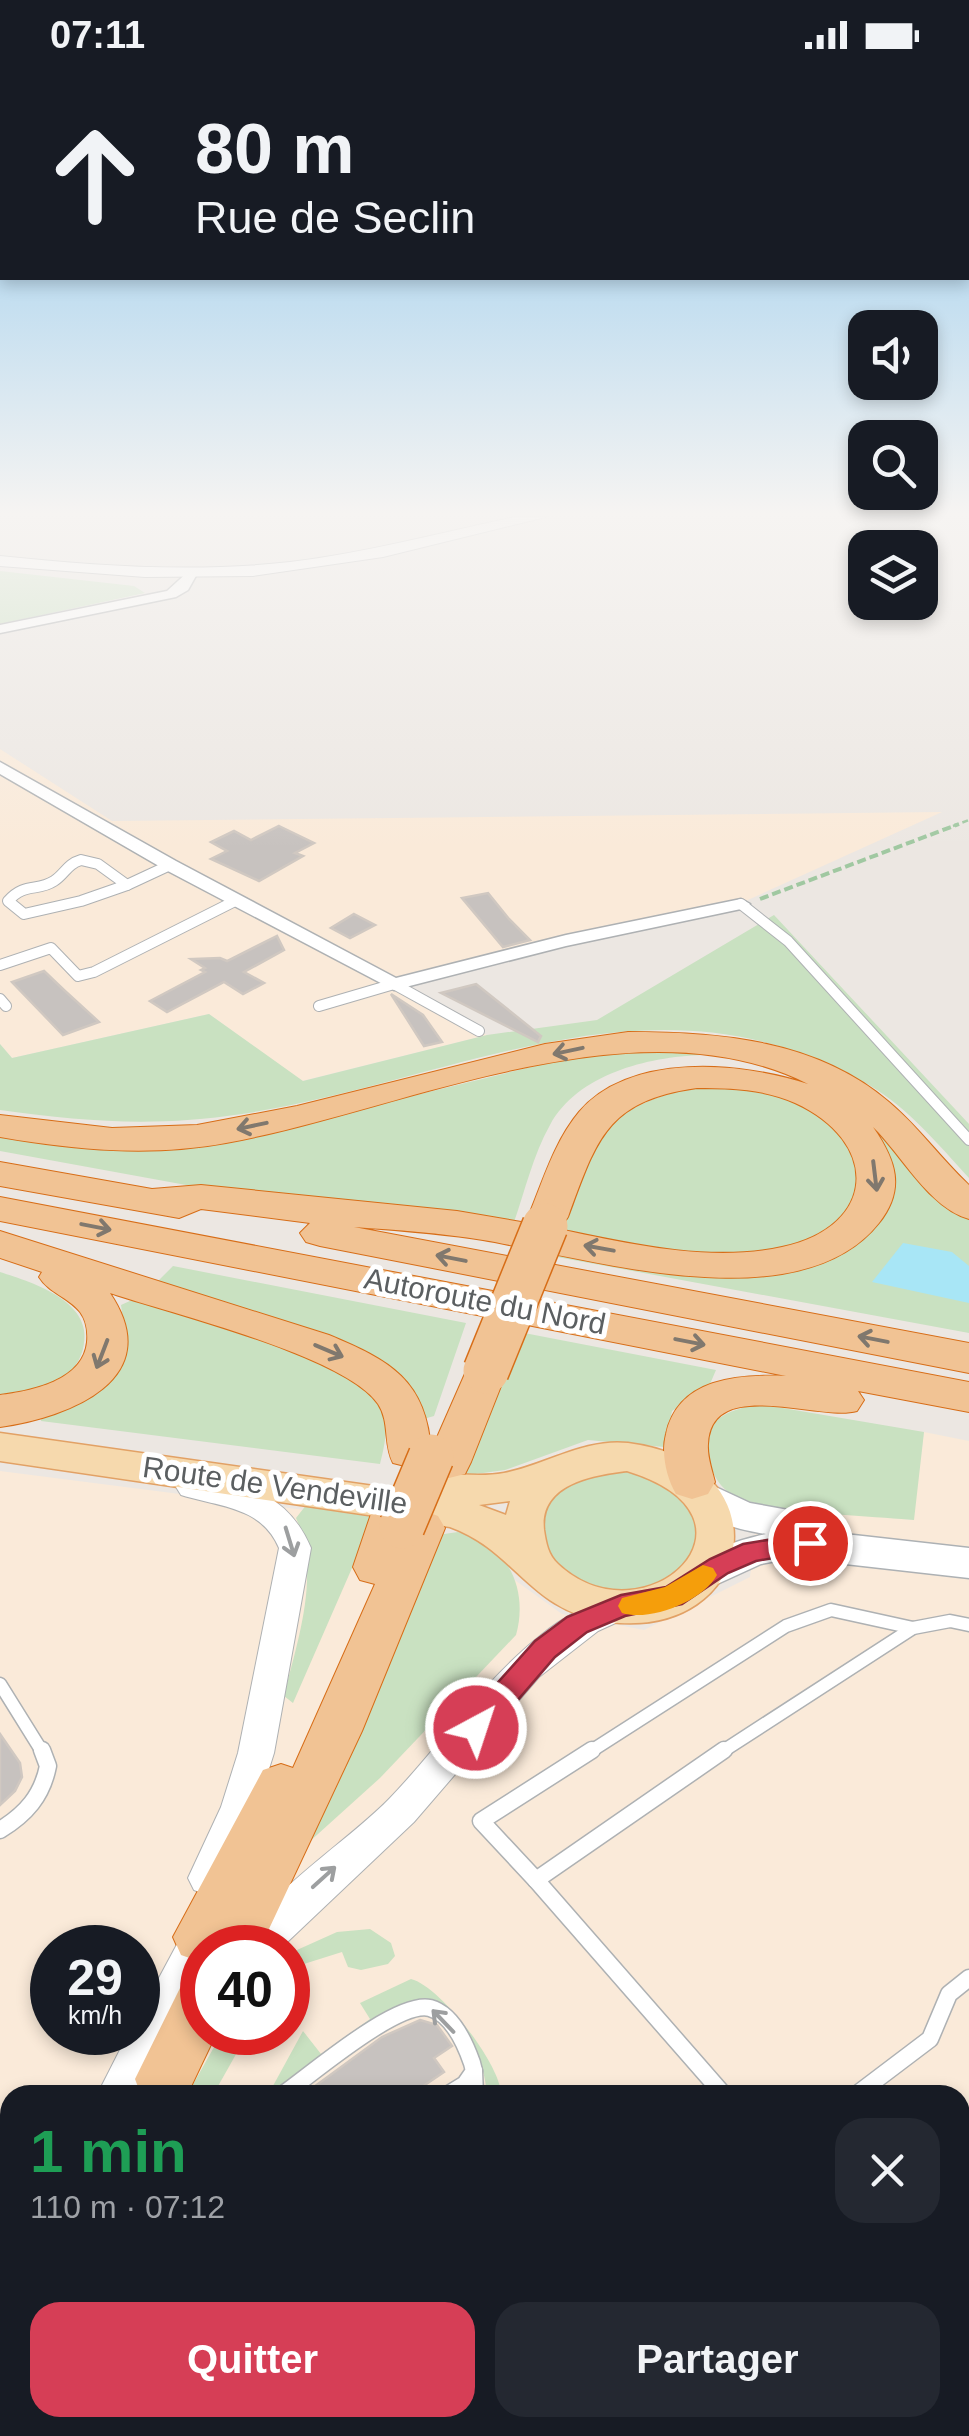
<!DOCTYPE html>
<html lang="fr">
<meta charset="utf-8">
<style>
body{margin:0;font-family:Arial,sans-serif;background:#242831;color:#f1f3f6;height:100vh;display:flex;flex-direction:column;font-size:38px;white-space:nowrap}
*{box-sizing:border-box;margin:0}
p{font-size:32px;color:#9ea1a6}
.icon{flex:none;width:55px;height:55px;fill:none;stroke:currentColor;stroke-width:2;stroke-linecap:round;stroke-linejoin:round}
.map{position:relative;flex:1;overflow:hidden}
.drawer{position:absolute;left:0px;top:2015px;width:970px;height:352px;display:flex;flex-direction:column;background:#171b24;border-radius:30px 30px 0 0;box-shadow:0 5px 15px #0003}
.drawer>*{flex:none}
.guide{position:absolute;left:0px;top:0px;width:970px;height:210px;box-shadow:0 5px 15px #0003;background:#171b24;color:#f1f3f6;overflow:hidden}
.buttons{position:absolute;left:848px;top:240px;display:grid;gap:20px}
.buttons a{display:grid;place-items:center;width:90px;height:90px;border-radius:20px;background:#171b24;box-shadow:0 5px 15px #0003;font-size:50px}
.speed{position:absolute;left:30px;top:1855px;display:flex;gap:20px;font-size:50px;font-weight:700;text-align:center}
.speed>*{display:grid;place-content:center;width:130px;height:130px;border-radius:50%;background:#171b24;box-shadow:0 5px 15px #0003;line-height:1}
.speed small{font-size:25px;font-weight:400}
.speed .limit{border:15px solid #d22;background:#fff;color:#111}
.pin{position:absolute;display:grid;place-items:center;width:85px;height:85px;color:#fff;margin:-42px;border:5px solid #fff;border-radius:50%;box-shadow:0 2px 10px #0007}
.me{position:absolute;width:110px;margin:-55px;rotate:40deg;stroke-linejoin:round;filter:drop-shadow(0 0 8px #0008)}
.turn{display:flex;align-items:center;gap:35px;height:210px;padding:0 30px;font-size:45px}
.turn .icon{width:130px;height:130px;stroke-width:2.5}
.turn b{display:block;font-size:70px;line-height:85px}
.round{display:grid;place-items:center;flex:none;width:105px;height:105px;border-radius:30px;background:#242831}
.summary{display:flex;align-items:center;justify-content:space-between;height:170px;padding:0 30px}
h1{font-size:60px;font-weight:700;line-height:75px;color:#1e9e55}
.button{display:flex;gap:20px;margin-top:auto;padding:20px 30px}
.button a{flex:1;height:115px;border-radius:30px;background:#d63e56;color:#fff;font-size:40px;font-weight:700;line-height:115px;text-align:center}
.button a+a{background:#242831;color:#f1f3f6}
.status{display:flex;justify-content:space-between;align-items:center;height:70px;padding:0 50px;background:#171b24;direction:ltr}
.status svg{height:28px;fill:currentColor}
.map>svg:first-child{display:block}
.commercial{fill:#faead9;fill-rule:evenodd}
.green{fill:#c9e1c1}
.water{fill:#a8e6f6}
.building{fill:#c7c2bf;stroke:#d0c8c1;stroke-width:2.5}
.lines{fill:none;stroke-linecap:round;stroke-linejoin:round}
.service-far2-casing{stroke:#aeb1b3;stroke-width:12}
.service-far1-casing{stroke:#aeb1b3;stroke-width:15}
.service-casing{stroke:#aeb1b3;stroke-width:19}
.minor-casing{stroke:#aeb1b3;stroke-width:3}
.tertiary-casing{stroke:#aeb1b3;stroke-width:2}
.secondary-casing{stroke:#adb1b4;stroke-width:3}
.primary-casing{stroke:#e2a165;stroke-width:3}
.motorway-casing{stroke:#d76d17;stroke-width:2}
.path-far2{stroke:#a0c8a1;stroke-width:2.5;stroke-dasharray:6 4;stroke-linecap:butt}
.path-far1{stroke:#a0c8a1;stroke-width:4;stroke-dasharray:9 4;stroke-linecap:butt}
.path{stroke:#a0c8a1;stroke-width:5;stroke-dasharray:15 8;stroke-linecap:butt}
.service-far2{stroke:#fff;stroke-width:10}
.service-far1{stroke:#fff;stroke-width:12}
.service{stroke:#fff;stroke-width:16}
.minor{fill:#fff;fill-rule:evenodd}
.tertiary{fill:#fff;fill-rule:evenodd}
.secondary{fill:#fff;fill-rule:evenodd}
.primary{fill:#f6d9ad;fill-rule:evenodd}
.motorway{fill:#f1c394;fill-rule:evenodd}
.motorway-bridge-far1-casing{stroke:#d76d17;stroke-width:38;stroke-linecap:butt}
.motorway-bridge-casing{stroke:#d76d17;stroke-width:48;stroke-linecap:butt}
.motorway-bridge-far1{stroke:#f1c394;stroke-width:35}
.motorway-bridge{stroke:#f1c394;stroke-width:45}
.oneway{stroke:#80786e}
.oneway2{stroke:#9d9fa0}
.route{fill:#d63e56;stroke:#8b2838;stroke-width:2.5}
.slow{fill:#f59e0b}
.labels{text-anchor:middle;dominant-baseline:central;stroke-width:10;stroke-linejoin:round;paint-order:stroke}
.street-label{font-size:30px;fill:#5b5f61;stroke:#fff}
</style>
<div class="status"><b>07:11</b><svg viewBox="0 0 49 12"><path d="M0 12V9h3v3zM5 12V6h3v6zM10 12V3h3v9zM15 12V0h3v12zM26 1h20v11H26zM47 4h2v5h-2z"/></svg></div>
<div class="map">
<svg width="969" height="2366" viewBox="0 0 969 2366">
<rect width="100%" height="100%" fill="#ece7e2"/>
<g class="commercial">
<polygon points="0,679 112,751 942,742 739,834 395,915 487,965 302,1011 209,944 12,988 0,974"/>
<path d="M924,1362L969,1371V2366H0V1401L351,1446L505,1503L562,1544L644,1560L750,1507L758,1435L913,1450ZM52,1878H138V1962H52ZM202,1878H288V1962H202ZM10,2025H960V2358H10Z"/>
</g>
<g class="green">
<polygon points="0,501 134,516 145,523 0,554"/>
<path d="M774,845L969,1054V1108C939,1075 908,1038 869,1015C656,891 459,1011 242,1044C156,1057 86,1052 0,1040V974L12,988L209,944L303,1011L487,965L597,950Z"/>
<path d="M650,977L702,985C647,987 578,1004 550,1055C533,1085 525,1121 514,1152L208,1119L0,1081V1065L292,1055L560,990Z"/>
<path d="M696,1017C741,1016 807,1023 839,1059C898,1126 819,1177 757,1183C691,1190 624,1171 559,1160C598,1072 593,1040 696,1017Z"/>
<polygon points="856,1046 912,1092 969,1150 969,1263 557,1187 559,1178 824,1190 865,1165 887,1135"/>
<polygon points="173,1196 466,1253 434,1346 420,1350 400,1306 155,1214"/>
<path d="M0,1202C34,1213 96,1232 83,1279C79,1295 68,1306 53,1313C37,1321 17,1324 0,1328Z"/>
<path d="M132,1230C185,1247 354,1287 380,1333C390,1352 385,1374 380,1394L41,1351L42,1344L125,1263L121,1235Z"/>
<polygon points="519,1262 716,1300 710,1314 672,1341 664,1377 588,1370 505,1400 461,1406"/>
<path d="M759,1334L924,1362L914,1450C876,1446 752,1443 727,1421C709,1405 708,1387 705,1364C718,1343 736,1339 759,1334Z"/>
<path d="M618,1400L656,1408L692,1437L699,1476C690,1487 680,1505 668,1511C632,1528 579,1522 552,1490C531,1465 544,1423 573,1411C586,1405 604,1404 618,1400Z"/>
<path d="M307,1434L371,1445L366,1466L293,1633L284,1626C298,1568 321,1505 296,1448Z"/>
<path d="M458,1462C507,1472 529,1519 516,1565L380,1708L308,1773L437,1465Z"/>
<polygon points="370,1859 391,1873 395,1886 388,1894 361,1900 348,1897 342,1882 288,1899 288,1884 337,1862"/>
<path d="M411,1909C440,1916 502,1996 501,2025H487C484,1978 448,1909 393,1941L268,2025L303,1961L321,1984L370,1949L360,1933Z"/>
<polygon points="222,1963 248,1963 213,2025 187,2025"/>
<polygon points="10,2253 10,2358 115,2358 115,2366 0,2366 0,2254"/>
<polygon points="187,2358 322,2358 334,2366 202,2366"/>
</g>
<polygon class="water" points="903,1173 952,1182 969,1196 969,1233 872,1212"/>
<g class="building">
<polygon points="279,756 314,773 295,783 303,786 259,811 211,789 227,781 211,772 234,761 251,770"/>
<polygon points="488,823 509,849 530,870 503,877 462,828"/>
<polygon points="354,844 375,855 350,868 331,858"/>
<polygon points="277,866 284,880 244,902 264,913 243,924 224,912 167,942 150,931 205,902 201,900 205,898 191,889 220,888 227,891"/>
<polygon points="44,901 65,921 99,952 63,965 12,912"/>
<polygon points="476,914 541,966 538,972 441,923"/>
<polygon points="391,924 423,945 442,972 424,976"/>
<polygon points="0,1664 20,1693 22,1707 15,1721 0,1735"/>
<polygon points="420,1950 437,1955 452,1976 434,1988 444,2002 410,2025 303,2025 382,1967"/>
</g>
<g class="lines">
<g class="service-far2-casing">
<g id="service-far2">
<path d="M81,790L98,794L127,815L81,831L24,844L8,831C25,812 37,822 54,811C65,804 67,794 81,790Z"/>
<polyline points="127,815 170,795"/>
<polyline points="741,834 788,871 969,1070"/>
<polyline points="0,895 51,878 78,906 94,902 235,831"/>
<polyline points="0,929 6,936"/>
<polyline points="319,936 394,914 479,961"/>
</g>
</g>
<g class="service-far1-casing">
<g id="service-far1">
<polyline points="0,1614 43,1683"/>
<polyline points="588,1683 786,1556 831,1540 913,1558"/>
<polyline points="720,1683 913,1558 950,1551 969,1555"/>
</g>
</g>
<g class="service-casing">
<g id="service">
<polyline points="724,1680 536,1810 724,2025"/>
<path d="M0,1760C26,1744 42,1726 48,1696L42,1680"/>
<polyline points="536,1810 481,1751 592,1680"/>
<polyline points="474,2001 475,2025"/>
<path d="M282,2025C311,2005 397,1930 430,1938C452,1944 465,1973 472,1993L474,2001L465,2014L447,2025"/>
<polyline points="856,2025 930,1969 949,1924 969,1908"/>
<polyline points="960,2072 969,2064"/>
<polyline points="672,2358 674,2366"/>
</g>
</g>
<g class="minor-casing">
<g id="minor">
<polygon points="190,500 197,504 188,520 176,527 0,563 0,555 167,521"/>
<polygon points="0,692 176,791 396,908 566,865 741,829 750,834 741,839 566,876 394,920 164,799 0,704"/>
</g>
</g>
<g class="tertiary-casing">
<g id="tertiary">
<path d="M515,447H546L383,487L253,506L145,507L0,496V486C97,496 193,503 290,492C366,483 440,463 515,447Z"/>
<path d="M192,1405C248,1416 287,1422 311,1478L274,1683L257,1737L220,1820L207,1825L194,1820L188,1808L221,1737L238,1683L279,1478C261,1436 219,1437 181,1425L176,1417L181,1409Z"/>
<path d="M621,1523L633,1527L638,1536L633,1545L598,1561L539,1607L414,1752L281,1878H238C262,1824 348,1772 390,1728C441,1675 482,1612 540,1566C564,1546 592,1532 621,1523Z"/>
<path d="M202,1838L215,1843C222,1856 222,1864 215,1878H202V1902L139,2025H97L129,1962H138V1947L182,1865L189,1843Z"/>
<polygon points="10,2184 10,2232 0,2236 0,2188"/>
<polygon points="141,2358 194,2358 197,2366 144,2366"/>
</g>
</g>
<g class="secondary-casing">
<path id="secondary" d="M705,1412L750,1433L833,1448L839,1458L836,1463L969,1478V1508L792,1488L761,1494L702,1521L688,1517L683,1506C695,1483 741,1469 766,1464C740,1460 700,1451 686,1426L692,1416Z"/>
</g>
<g class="primary-casing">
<path id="primary" d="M0,1363L409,1421L413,1408C442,1399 473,1409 504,1403C545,1395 585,1368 628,1373C786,1393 757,1570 609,1552C529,1542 517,1481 450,1457L0,1391ZM627,1401C780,1448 645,1575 558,1494C548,1485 546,1473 544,1460C539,1414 593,1405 627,1401ZM510,1431L506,1445L479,1435Z"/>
</g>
<g class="motorway-casing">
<g id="motorway">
<path d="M628,962C720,962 817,970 889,1032C919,1057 941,1089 969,1115V1149C930,1139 901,1084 873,1057C896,1090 906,1119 879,1153C799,1254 589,1188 483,1170C440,1163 397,1160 354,1157L969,1273V1303L320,1176L306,1172L300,1163L310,1153L201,1139L179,1148L0,1116V1092L152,1119L201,1115L457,1141L533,1154L528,1147C543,1111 554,1072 579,1042C630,982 742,992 808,1014C635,927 402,1041 226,1073C151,1087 75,1080 0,1067V1045L112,1058L197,1055L297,1036L545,974ZM697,1018C730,1018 764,1019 795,1033C880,1072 878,1156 782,1177C708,1193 626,1173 554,1158L562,1156L568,1147C597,1069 606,1031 697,1018Z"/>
<path d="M0,1127L969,1312V1342L858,1321L864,1330L857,1341C819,1352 711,1305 708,1374C707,1386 712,1400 715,1412L708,1424L692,1429L676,1424C666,1407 661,1383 666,1364C678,1308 738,1304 786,1306L0,1151Z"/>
<path d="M0,1161L329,1265C389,1290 427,1310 431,1381L471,1290L486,1286L501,1290L507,1301L471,1392L465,1404L449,1408L433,1404L427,1392L431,1381L425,1393L409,1397L393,1393C383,1374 390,1352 378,1334C346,1286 169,1243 110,1223C168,1309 70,1347 0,1357V1325C31,1321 83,1311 87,1272C88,1262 86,1250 80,1242C68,1227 49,1223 39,1207L42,1202L0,1188Z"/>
<polygon points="388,1436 407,1445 422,1440 438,1446 445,1458 362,1661 260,1878 202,1878 201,1892 181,1885 173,1867 263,1700 281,1694 293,1698 375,1514 360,1510 353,1497 372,1441"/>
<polygon points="202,1906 202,1962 217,1962 187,2025 141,2025 135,2009 182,1914"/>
</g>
</g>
<polyline class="path-far2" points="953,756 969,750"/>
<polyline class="path-far1" points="760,829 959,754"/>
<polyline class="path" points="217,2366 222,2358"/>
<use href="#service-far2" class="service-far2"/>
<use href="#service-far1" class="service-far1"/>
<use href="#service" class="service"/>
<use href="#minor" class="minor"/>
<use href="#tertiary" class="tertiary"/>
<use href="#secondary" class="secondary"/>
<use href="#primary" class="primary"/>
<use href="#motorway" class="motorway"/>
<g class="motorway-bridge-far1-casing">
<polyline id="motorway-bridge-far1" points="544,1158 548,1147"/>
</g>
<g class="motorway-bridge-casing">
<g id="motorway-bridge">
<polyline points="486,1301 545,1156"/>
<polyline points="402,1456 431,1387"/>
</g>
</g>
<use href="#motorway-bridge-far1" class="motorway-bridge-far1"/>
<use href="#motorway-bridge" class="motorway-bridge"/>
</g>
<defs><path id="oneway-shaft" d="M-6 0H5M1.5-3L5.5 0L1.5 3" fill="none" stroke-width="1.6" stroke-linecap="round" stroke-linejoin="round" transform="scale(2.5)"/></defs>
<g class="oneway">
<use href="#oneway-shaft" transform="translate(568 981) rotate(168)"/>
<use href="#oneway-shaft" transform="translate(252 1056) rotate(168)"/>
<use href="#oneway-shaft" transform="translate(875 1106) rotate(83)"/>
<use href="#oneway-shaft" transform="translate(96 1157) rotate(11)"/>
<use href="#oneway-shaft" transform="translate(599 1178) rotate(-170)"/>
<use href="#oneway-shaft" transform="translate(451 1188) rotate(-169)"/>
<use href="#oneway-shaft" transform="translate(873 1269) rotate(-169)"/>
<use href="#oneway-shaft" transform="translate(690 1272) rotate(11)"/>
<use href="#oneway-shaft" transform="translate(329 1281) rotate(23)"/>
<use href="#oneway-shaft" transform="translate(102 1284) rotate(111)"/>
</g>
<g class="oneway2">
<use href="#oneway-shaft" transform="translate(290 1472) rotate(73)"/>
<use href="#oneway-shaft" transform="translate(324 1807) rotate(-42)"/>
<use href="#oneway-shaft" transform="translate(443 1951) rotate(-134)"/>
</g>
<linearGradient id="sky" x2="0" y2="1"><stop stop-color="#8ec8ee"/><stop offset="0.57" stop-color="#f6f4f2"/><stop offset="1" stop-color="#f6f4f2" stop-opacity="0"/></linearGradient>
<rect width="969" height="778" fill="url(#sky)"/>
<polygon class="route" points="810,1463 819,1466 823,1473 819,1480 756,1491 728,1503 682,1534 625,1546 587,1562 555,1587 486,1667 476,1670 465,1667 461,1658 465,1649 535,1571 567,1547 621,1525 666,1517 710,1489 743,1474"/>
<path class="slow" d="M703,1495L713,1498L717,1505C703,1531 650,1552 622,1543L618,1536L622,1528L665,1517Z"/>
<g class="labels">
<g class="street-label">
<text transform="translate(485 1231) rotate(11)">Autoroute du Nord</text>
<text transform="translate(275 1415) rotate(8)">Route de Vendeville</text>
</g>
</g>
</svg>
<div class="buttons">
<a><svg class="icon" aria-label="sound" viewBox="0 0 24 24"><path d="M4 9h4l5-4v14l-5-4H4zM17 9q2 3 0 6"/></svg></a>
<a><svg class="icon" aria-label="search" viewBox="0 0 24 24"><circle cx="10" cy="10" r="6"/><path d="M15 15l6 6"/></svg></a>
<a><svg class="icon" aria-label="layers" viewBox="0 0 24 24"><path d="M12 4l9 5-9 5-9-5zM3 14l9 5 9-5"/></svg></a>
</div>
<div class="speed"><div>29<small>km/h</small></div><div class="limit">40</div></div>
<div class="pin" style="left:810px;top:1473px;background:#d93025"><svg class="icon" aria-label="arrive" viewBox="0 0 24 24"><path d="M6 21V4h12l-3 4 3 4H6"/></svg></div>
<svg class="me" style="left:476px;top:1658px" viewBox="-20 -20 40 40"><circle r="17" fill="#d63e56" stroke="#fff" stroke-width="3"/><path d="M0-11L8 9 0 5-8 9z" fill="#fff"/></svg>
<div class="guide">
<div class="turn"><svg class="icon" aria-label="ahead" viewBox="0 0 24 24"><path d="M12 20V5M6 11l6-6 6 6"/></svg><div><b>80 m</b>Rue de Seclin</div></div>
</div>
<section class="drawer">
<div class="summary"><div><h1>1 min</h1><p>110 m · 07:12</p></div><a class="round"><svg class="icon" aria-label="close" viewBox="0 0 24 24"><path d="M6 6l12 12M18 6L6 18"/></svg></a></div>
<div class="button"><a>Quitter</a><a>Partager</a></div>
</section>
</div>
